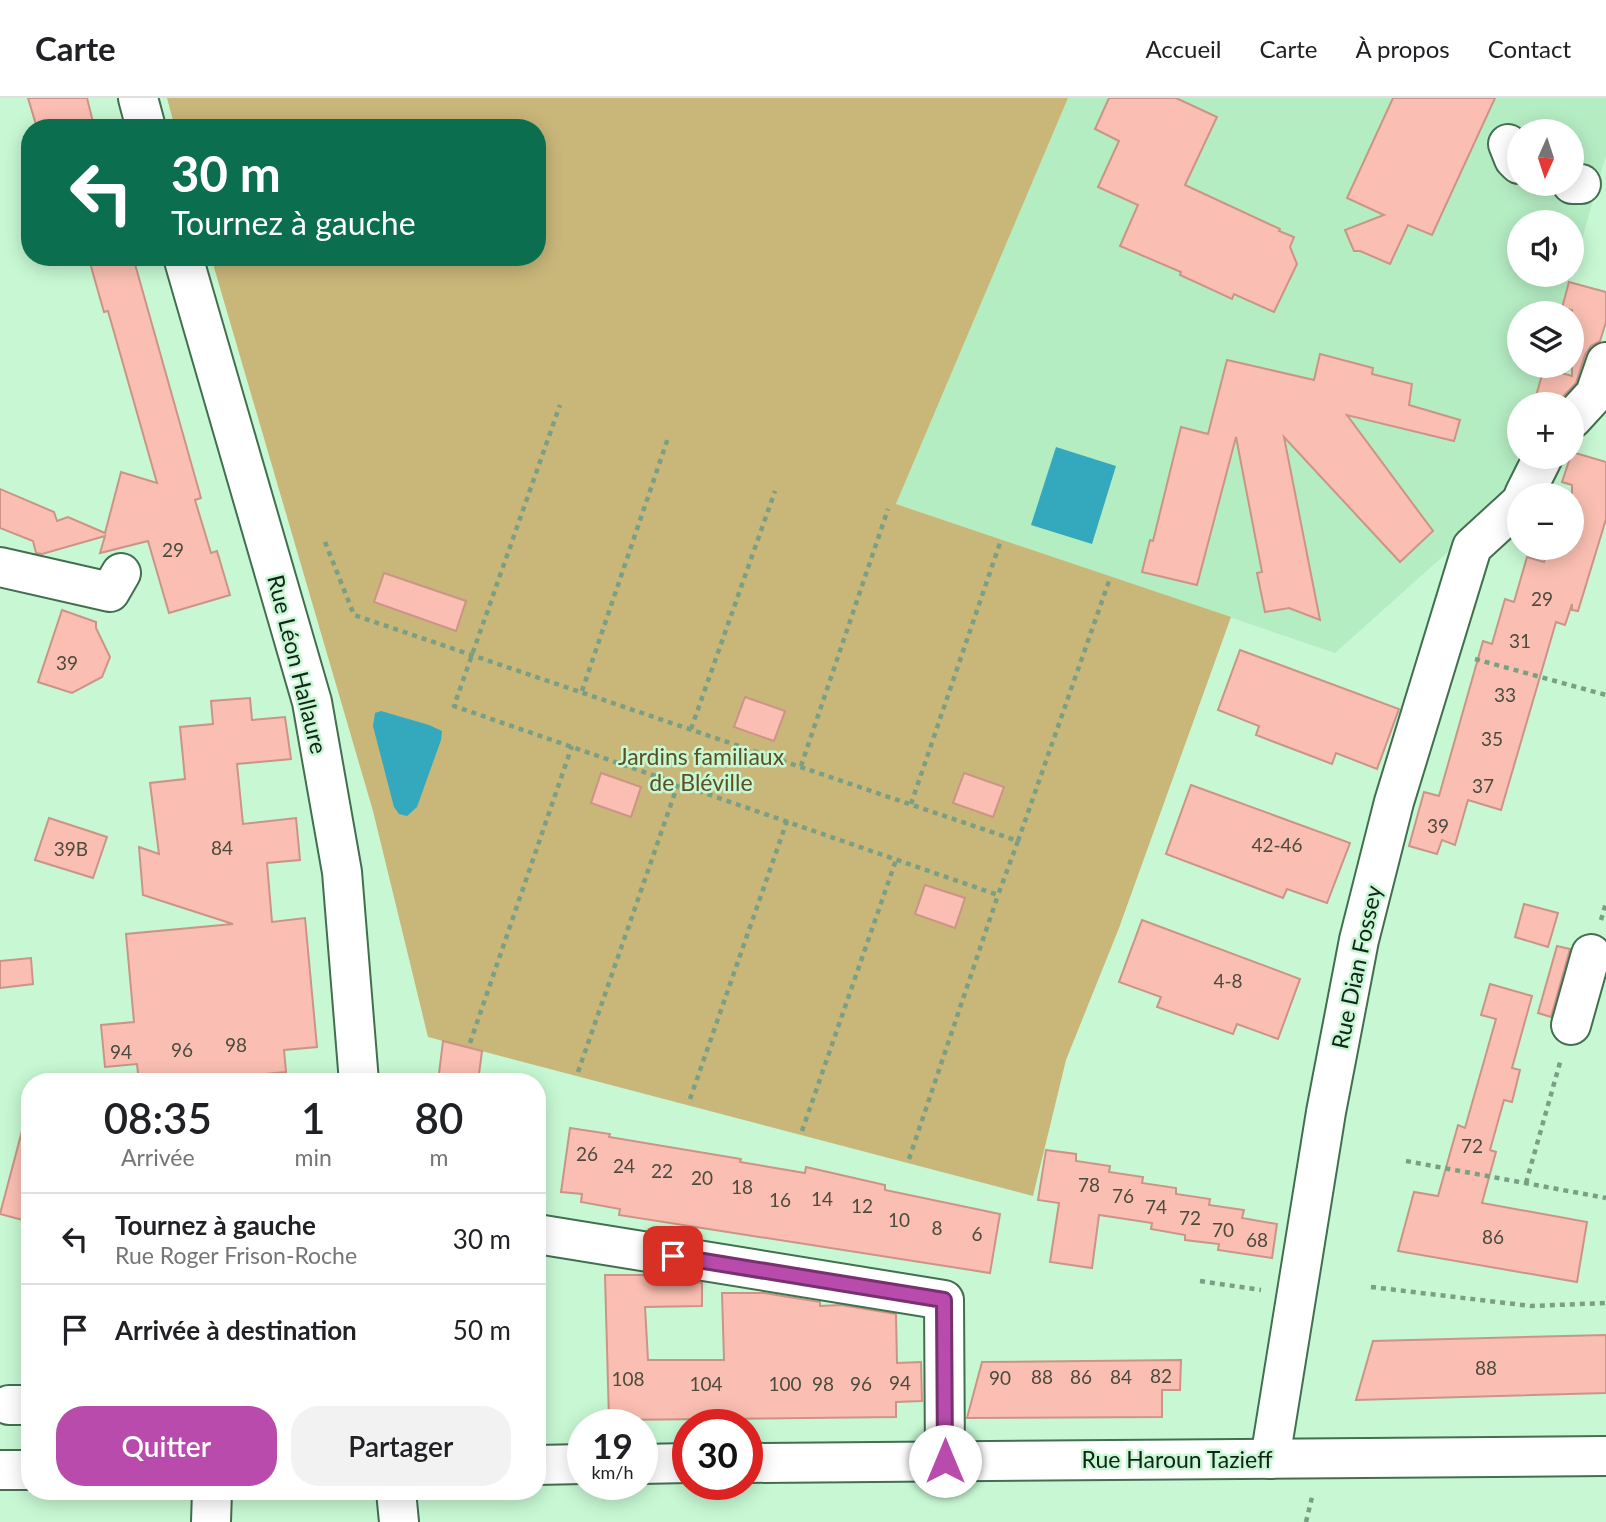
<!DOCTYPE html>
<html lang="fr">
<meta charset="utf-8">
<style>
body{margin:0;font-family:Lato,sans-serif;background:#f2f2f2;color:#202124;height:100vh;display:flex;flex-direction:column;font-size:26px;white-space:nowrap}
*{box-sizing:border-box;margin:0}
p{font-size:23px;color:#757577}
.icon{flex:none;width:38px;height:38px;fill:none;stroke:currentColor;stroke-width:2;stroke-linecap:round;stroke-linejoin:round}
.map{position:relative;flex:1;overflow:hidden}
.details{position:absolute;left:21px;top:975px;width:525px;height:427px;display:flex;flex-direction:column;background:#fff;border-radius:28px;box-shadow:0 4px 18px #0003}
.details>*{flex:none}
.banner{position:absolute;left:21px;top:21px;width:525px;height:147px;border-radius:28px;box-shadow:0 4px 18px #0003;background:#0b6e4f;color:#fff;overflow:hidden}
.needle{width:46px;rotate:183deg}
.fabs{position:absolute;left:1507px;top:21px;display:grid;gap:14px}
.fabs a{display:grid;place-items:center;width:77px;height:77px;border-radius:50%;background:#fff;box-shadow:0 4px 18px #0003;font-size:35px}
.speed{position:absolute;left:567px;top:1311px;display:flex;gap:14px;font-size:35px;font-weight:700;text-align:center}
.speed>*{display:grid;place-content:center;width:91px;height:91px;border-radius:50%;background:#fff;box-shadow:0 4px 18px #0003;line-height:1}
.speed small{font-size:18px;font-weight:400}
.speed .limit{border:10px solid #d22;background:#fff;color:#111}
.pin{position:absolute;display:grid;place-items:center;width:60px;height:60px;color:#fff;margin:-30px;border-radius:14px;box-shadow:0 4px 10px #0006}
.me{position:absolute;width:77px;margin:-38px;rotate:0deg;stroke-linejoin:round;filter:drop-shadow(0 0 5px #0008)}
.turn{display:flex;align-items:center;gap:24px;height:147px;padding:0 35px;font-size:32px}
.turn .icon{width:91px;height:91px;stroke-width:2.5}
.turn b{display:block;font-size:49px;line-height:60px}
.eta{display:flex;justify-content:space-evenly;align-items:center;height:119px;text-align:center}
.eta b{font-size:42px;font-weight:600;line-height:49px}
.button{display:flex;gap:14px;margin-top:auto;padding:14px 35px}
.button a{flex:1;height:80px;border-radius:28px;background:#b84bab;color:#fff;font-size:28px;font-weight:600;line-height:80px;text-align:center}
.button a+a{background:#f2f2f2;color:#202124}
ul{padding:0;list-style:none}
li{display:flex;align-items:center;gap:21px;height:91px;padding:0 35px;border-top:2px solid #e0e0e0}
li div{flex:1}
li b{display:block;font-size:26px}
li em{font-style:normal}
header{display:flex;align-items:center;gap:42px;box-sizing:border-box;height:98px;padding:0 35px;background:#fff;border-bottom:2px solid #e0e0e0}
header strong{font-size:33px}
nav{display:flex;gap:38px;margin-inline-start:auto;font-size:24px}
.map>svg:first-child{display:block}
.built{fill:#b5edc3;fill-rule:evenodd}
.green{fill:#c9b679}
.water{fill:#34a8bd}
.building{fill:#fabfb2;stroke:#cc9387;stroke-width:2}
.lines{fill:none;stroke-linecap:round;stroke-linejoin:round}
.minor-casing{stroke:#426f4f;stroke-width:42}
.path{stroke:#7a9f84;stroke-width:4.5;stroke-dasharray:5 5;stroke-linecap:butt}
.minor{stroke:#fff;stroke-width:38}
.route-casing{stroke:#78316f;stroke-width:18}
.route{stroke:#b84bab;stroke-width:12}
.labels{text-anchor:middle;dominant-baseline:central;stroke-width:5;stroke-linejoin:round;paint-order:stroke}
.number-label{font-size:19px;fill:#4b4b3e}
.street-label{font-size:23px;fill:#112417;stroke:#c7f8d3}
.park-label{font-size:23px;fill:#5c4f23;stroke:#c7f8d3}
</style>
<header>
<strong>Carte</strong>
<nav><a>Accueil</a><a>Carte</a><a>À propos</a><a>Contact</a></nav>
</header>
<div class="map">
<svg width="1606" height="1424" viewBox="0 0 1606 1424">
<rect width="100%" height="100%" fill="#c7f8d3"/>
<path class="built" d="M1068,0H1606V57L1572,176V124H1519V177H1571L1560,215H1519V268H1545L1533,306H1519V355L1505,403L1335,555L896,406ZM1519,33H1572V86H1519Z"/>
<polygon class="green" points="167,0 1068,0 896,406 1231,519 1119,830 1066,962 1033,1098 428,939 373,713 211,159 537,159 537,30 175,30"/>
<g class="water">
<polygon points="1056,349 1116,368 1092,446 1031,427"/>
<polygon points="381,613 429,627 442,633 441,642 417,709 407,718 399,716 394,709 373,628 375,615"/>
</g>
<g class="building">
<polygon points="28,0 87,0 93,24 73,30 37,30"/>
<polygon points="1109,0 1176,0 1217,19 1185,87 1280,131 1279,133 1294,139 1290,149 1297,166 1274,214 1234,196 1232,201 1180,177 1181,174 1120,148 1138,107 1098,89 1119,43 1095,31"/>
<polygon points="1393,0 1495,0 1432,137 1408,127 1390,166 1360,153 1354,153 1345,132 1384,117 1347,100"/>
<polygon points="110,159 133,159 201,400 195,402 211,455 217,453 230,497 169,515 148,443 100,455 105,438 42,456 36,455 33,443 0,430 0,391 54,414 57,423 68,419 105,435 121,374 157,385 108,213 104,214 90,165"/>
<polygon points="1569,184 1606,194 1606,224 1600,243 1591,248 1585,257 1576,285 1558,304 1536,298 1544,270 1572,278 1572,212 1562,210"/>
<polygon points="1320,256 1373,270 1372,276 1412,286 1409,307 1460,322 1454,343 1347,317 1433,433 1400,464 1284,339 1320,522 1289,510 1265,514 1257,475 1262,474 1236,339 1197,487 1142,474 1150,442 1153,443 1181,329 1208,336 1227,262 1314,282"/>
<polygon points="1572,354 1606,364 1606,421 1578,513 1572,512 1572,506 1565,527 1556,524 1501,712 1468,702 1455,747 1442,742 1437,756 1409,748 1424,694 1439,698 1483,543 1492,546 1505,501 1514,504 1527,459 1544,464 1548,450 1572,450 1572,387 1562,384"/>
<polygon points="384,475 466,503 456,533 374,504"/>
<polygon points="62,512 96,524 96,530 110,559 102,579 72,595 38,584"/>
<polygon points="1240,552 1399,611 1377,671 1336,655 1332,666 1306,656 1256,637 1259,628 1218,612"/>
<polygon points="745,599 785,613 774,643 734,629"/>
<polygon points="250,600 252,622 285,619 291,661 237,666 243,726 296,720 300,762 267,765 272,824 305,820 317,949 284,952 286,974 177,984 139,984 137,966 105,969 101,927 134,924 126,836 233,826 143,797 139,749 159,756 150,685 185,681 180,629 213,626 211,603"/>
<polygon points="601,675 641,689 631,719 591,705"/>
<polygon points="964,675 1004,689 993,719 953,705"/>
<polygon points="1191,687 1350,745 1327,805 1287,791 1283,800 1166,756"/>
<polygon points="49,720 107,739 93,780 35,762"/>
<polygon points="925,787 965,800 955,830 915,816"/>
<polygon points="1524,806 1558,815 1548,849 1515,839"/>
<polygon points="1142,822 1300,881 1278,941 1237,926 1233,936 1157,909 1161,899 1119,884"/>
<polygon points="1557,848 1570,851 1551,919 1538,915"/>
<polygon points="31,860 33,886 0,890 0,863"/>
<polygon points="1490,886 1532,898 1512,970 1520,972 1512,1004 1504,1002 1490,1052 1496,1054 1482,1105 1587,1124 1577,1184 1398,1153 1414,1094 1438,1098 1458,1027 1465,1030 1496,921 1481,917"/>
<polygon points="443,943 482,953 478,984 438,984"/>
<polygon points="570,1030 610,1036 609,1039 741,1061 740,1064 805,1075 806,1069 885,1087 885,1092 1000,1116 990,1175 619,1117 620,1111 581,1104 582,1096 561,1094"/>
<polygon points="22,1033 30,1035 30,1124 0,1116"/>
<polygon points="1046,1052 1076,1056 1076,1063 1110,1068 1109,1074 1143,1079 1142,1085 1176,1090 1176,1096 1210,1101 1209,1107 1244,1112 1242,1120 1277,1126 1272,1160 1218,1152 1219,1146 1185,1142 1185,1137 1151,1131 1152,1125 1099,1117 1092,1170 1050,1164 1059,1105 1038,1102"/>
<polygon points="605,1177 650,1177 702,1185 702,1208 645,1209 648,1262 724,1262 722,1195 764,1195 820,1204 820,1208 841,1207 896,1216 897,1265 921,1264 922,1303 896,1304 896,1319 609,1322"/>
<polygon points="1606,1237 1606,1295 1356,1302 1373,1243"/>
<polygon points="1181,1262 1180,1292 1162,1292 1162,1319 967,1320 982,1264"/>
</g>
<g class="lines">
<g class="minor-casing">
<g id="minor">
<polyline points="138,0 146,30"/>
<polyline points="1508,46 1514,61 1519,66"/>
<polyline points="1572,86 1581,86"/>
<polyline points="183,159 312,604 342,774 359,984"/>
<polyline points="1572,321 1595,296 1606,264"/>
<polyline points="1524,397 1543,359"/>
<polyline points="0,469 110,494 121,475"/>
<polyline points="1571,927 1591,856"/>
<polyline points="537,1136 944,1202 945,1363"/>
<polyline points="9,1307 30,1307"/>
<polyline points="1270,1361 1326,1014 1359,842 1394,704 1472,449 1519,406"/>
<polyline points="747,1365 1606,1358"/>
<polyline points="642,1366 688,1365"/>
<polyline points="537,1367 583,1366"/>
<polyline points="0,1372 30,1372"/>
<polyline points="396,1393 399,1424"/>
<polyline points="211,1424 212,1393"/>
</g>
</g>
<g class="path">
<polyline points="325,444 354,517 1018,743 998,797 454,608 560,307"/>
<polyline points="1475,561 1606,597"/>
<polyline points="582,593 668,340"/>
<polyline points="691,631 775,393"/>
<polyline points="801,668 888,411"/>
<polyline points="911,706 1000,445"/>
<polyline points="1018,743 1109,483"/>
<polyline points="1601,822 1606,805"/>
<polyline points="470,945 572,648"/>
<polyline points="578,974 678,686"/>
<polyline points="690,1001 787,723"/>
<polyline points="802,1033 896,762"/>
<polyline points="909,1061 998,797"/>
<polyline points="1406,1063 1606,1100"/>
<polyline points="1526,1085 1561,961"/>
<polyline points="1200,1183 1261,1192"/>
<polyline points="1371,1189 1531,1208 1606,1205"/>
<polyline points="1306,1424 1313,1395"/>
</g>
<use href="#minor" class="minor"/>
</g>
<g class="lines">
<g class="route-casing">
<polyline id="route" points="673,1158 944,1202 945,1363"/>
</g>
<use href="#route" class="route"/>
</g>
<g class="labels">
<g class="number-label">
<text x="173" y="451">29</text>
<text x="1542" y="500">29</text>
<text x="1520" y="542">31</text>
<text x="67" y="564">39</text>
<text x="1505" y="596">33</text>
<text x="1492" y="640">35</text>
<text x="1483" y="687">37</text>
<text x="1438" y="727">39</text>
<text x="1277" y="746">42-46</text>
<text x="222" y="749">84</text>
<text x="71" y="750">39B</text>
<text x="1228" y="882">4-8</text>
<text x="236" y="946">98</text>
<text x="182" y="951">96</text>
<text x="121" y="953">94</text>
<text x="1472" y="1047">72</text>
<text x="587" y="1055">26</text>
<text x="624" y="1067">24</text>
<text x="662" y="1072">22</text>
<text x="702" y="1079">20</text>
<text x="1089" y="1086">78</text>
<text x="742" y="1088">18</text>
<text x="1123" y="1097">76</text>
<text x="822" y="1100">14</text>
<text x="780" y="1101">16</text>
<text x="862" y="1107">12</text>
<text x="1156" y="1108">74</text>
<text x="1190" y="1119">72</text>
<text x="899" y="1121">10</text>
<text x="937" y="1129">8</text>
<text x="1223" y="1131">70</text>
<text x="977" y="1135">6</text>
<text x="1493" y="1138">86</text>
<text x="1257" y="1141">68</text>
<text x="1486" y="1269">88</text>
<text x="1161" y="1277">82</text>
<text x="1042" y="1278">88</text>
<text x="1081" y="1278">86</text>
<text x="1121" y="1278">84</text>
<text x="1000" y="1279">90</text>
<text x="628" y="1280">108</text>
<text x="900" y="1284">94</text>
<text x="706" y="1285">104</text>
<text x="785" y="1285">100</text>
<text x="823" y="1285">98</text>
<text x="861" y="1285">96</text>
</g>
<g class="street-label">
<text transform="translate(298 566) rotate(76)">Rue Léon Hallaure</text>
<text transform="translate(1356 869) rotate(-78)">Rue Dian Fossey</text>
<text x="1177" y="1361">Rue Haroun Tazieff</text>
</g>
<g class="park-label">
<text x="701" y="658">Jardins familiaux<tspan x="701" dy="26">de Bléville</tspan></text>
</g>
</g>
</svg>
<div class="fabs">
<a><svg class="needle" viewBox="-14 -14 28 28"><path d="M0-13l5 13h-10z" fill="#e53935"/><path d="M0 13l5-13h-10z" fill="#757577"/></svg></a>
<a><svg class="icon" aria-label="sound" viewBox="0 0 24 24"><path d="M4 9h4l5-4v14l-5-4H4zM17 9q2 3 0 6"/></svg></a>
<a><svg class="icon" aria-label="layers" viewBox="0 0 24 24"><path d="M12 4l9 5-9 5-9-5zM3 14l9 5 9-5"/></svg></a>
<a>+</a>
<a>−</a>
</div>
<div class="speed"><div>19<small>km/h</small></div><div class="limit">30</div></div>
<div class="pin" style="left:673px;top:1158px;background:#d93025"><svg class="icon" aria-label="arrive" viewBox="0 0 24 24"><path d="M6 21V4h12l-3 4 3 4H6"/></svg></div>
<svg class="me" style="left:945px;top:1363px" viewBox="-20 -20 40 40"><circle r="19" fill="#fff"/><path d="M0-13L10 11 0 6-10 11z" fill="#b84bab"/></svg>
<div class="banner">
<div class="turn"><svg class="icon" aria-label="left" viewBox="0 0 24 24"><path d="M17 20v-9H6M10 6l-5 5 5 5"/></svg><div><b>30 m</b>Tournez à gauche</div></div>
</div>
<section class="details">
<div class="eta">
<div><b>08:35</b><p>Arrivée</p></div>
<div><b>1</b><p>min</p></div>
<div><b>80</b><p>m</p></div>
</div>
<ul>
<li><svg class="icon" aria-label="left" viewBox="0 0 24 24"><path d="M17 20v-9H6M10 6l-5 5 5 5"/></svg><div><b>Tournez à gauche</b><p>Rue Roger Frison-Roche</p></div><em>30 m</em></li>
<li><svg class="icon" aria-label="arrive" viewBox="0 0 24 24"><path d="M6 21V4h12l-3 4 3 4H6"/></svg><div><b>Arrivée à destination</b></div><em>50 m</em></li>
</ul>
<div class="button"><a>Quitter</a><a>Partager</a></div>
</section>
</div>
